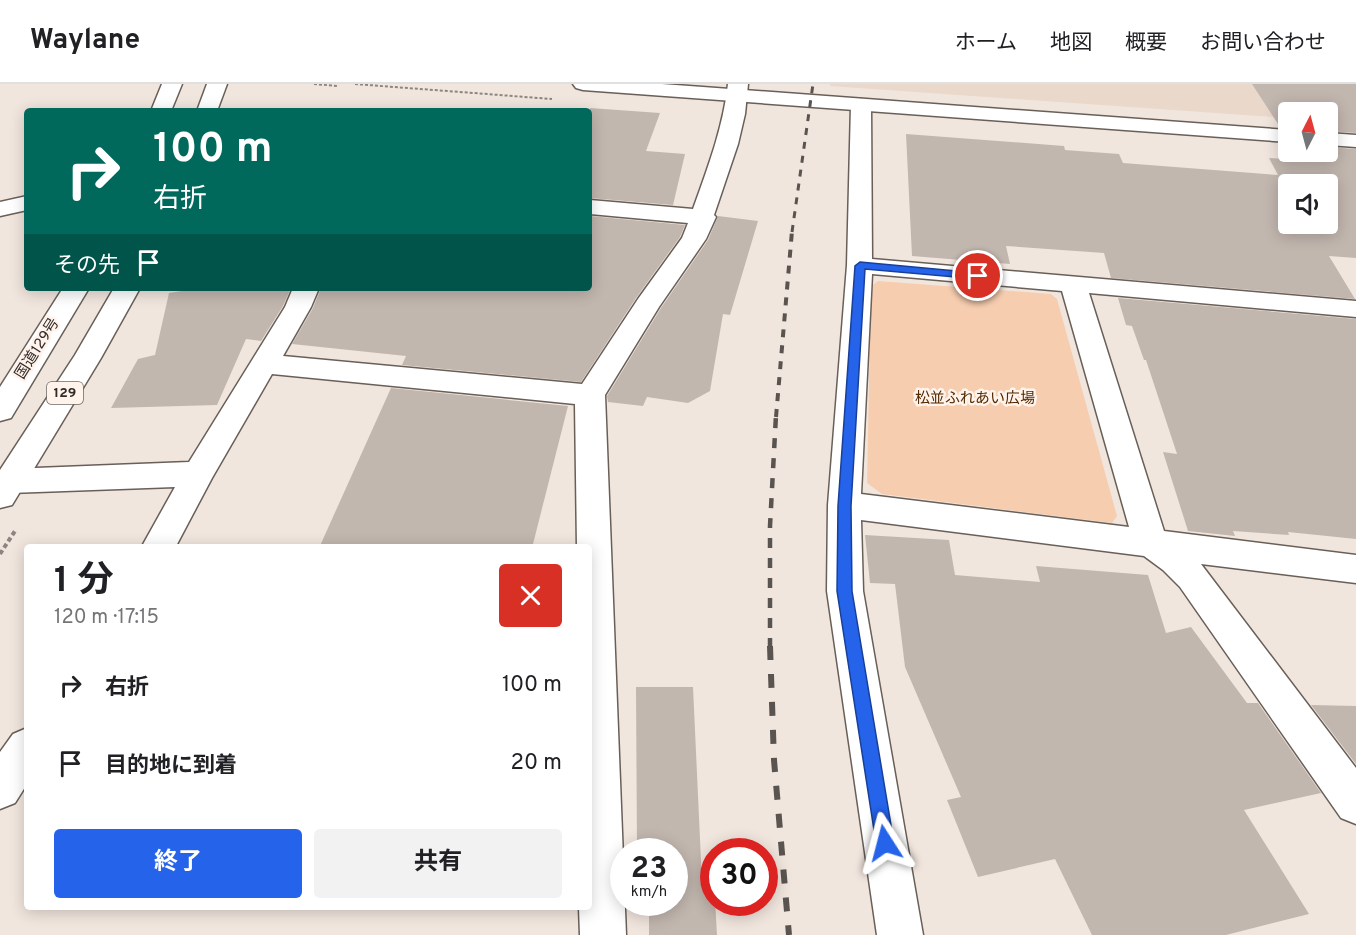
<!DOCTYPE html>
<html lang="ja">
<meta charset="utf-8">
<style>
body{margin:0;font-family:Overpass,"Noto Sans JP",sans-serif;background:#f2f2f2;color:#202124;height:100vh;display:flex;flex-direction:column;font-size:22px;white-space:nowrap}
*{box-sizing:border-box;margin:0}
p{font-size:20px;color:#757577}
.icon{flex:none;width:33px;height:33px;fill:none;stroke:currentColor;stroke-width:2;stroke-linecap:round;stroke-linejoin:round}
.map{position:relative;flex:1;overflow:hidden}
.panel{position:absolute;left:24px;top:460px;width:568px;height:366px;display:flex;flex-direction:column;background:#fff;border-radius:6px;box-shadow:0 3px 15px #0003}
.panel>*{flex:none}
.top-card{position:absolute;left:24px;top:24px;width:568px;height:183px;border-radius:6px;box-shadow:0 3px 15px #0003;background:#00695c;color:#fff;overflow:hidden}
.needle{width:39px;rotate:6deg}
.fabs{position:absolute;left:1278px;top:18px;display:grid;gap:12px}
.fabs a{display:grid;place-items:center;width:60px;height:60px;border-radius:6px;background:#fff;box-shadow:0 3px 15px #0003;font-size:30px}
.speed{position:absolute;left:610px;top:754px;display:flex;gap:12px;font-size:30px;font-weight:700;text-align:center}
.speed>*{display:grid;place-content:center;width:78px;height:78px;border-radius:50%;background:#fff;box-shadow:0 3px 15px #0003;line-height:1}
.speed small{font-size:15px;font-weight:400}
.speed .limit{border:9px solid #d22;background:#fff;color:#111}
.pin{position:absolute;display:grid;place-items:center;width:51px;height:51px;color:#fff;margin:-26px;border:3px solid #fff;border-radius:50%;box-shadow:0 2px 6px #0007}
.me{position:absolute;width:66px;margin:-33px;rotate:351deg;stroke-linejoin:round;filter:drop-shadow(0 0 4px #0008)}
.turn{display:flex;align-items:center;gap:21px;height:126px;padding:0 30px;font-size:27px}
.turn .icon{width:78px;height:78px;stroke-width:2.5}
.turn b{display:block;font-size:42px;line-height:51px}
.then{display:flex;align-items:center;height:57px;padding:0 30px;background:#0003;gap:12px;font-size:22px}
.round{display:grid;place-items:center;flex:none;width:63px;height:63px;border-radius:6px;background:#f2f2f2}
.head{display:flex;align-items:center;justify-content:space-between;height:102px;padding:0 30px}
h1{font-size:36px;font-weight:700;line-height:45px}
.action{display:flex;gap:12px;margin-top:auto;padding:12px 30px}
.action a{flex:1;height:69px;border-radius:6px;background:#2563eb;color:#fff;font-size:24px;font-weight:700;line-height:69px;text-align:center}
.action a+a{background:#f2f2f2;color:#202124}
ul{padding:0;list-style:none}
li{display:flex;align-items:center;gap:18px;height:78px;padding:0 30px}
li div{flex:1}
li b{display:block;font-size:22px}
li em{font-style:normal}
header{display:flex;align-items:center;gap:36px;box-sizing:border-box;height:84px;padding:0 30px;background:#fff;border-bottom:2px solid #e0e0e0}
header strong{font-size:28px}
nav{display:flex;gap:33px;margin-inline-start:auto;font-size:21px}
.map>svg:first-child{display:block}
.built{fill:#ead8cb}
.green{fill:#f6cdaf}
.building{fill:#c2b7af;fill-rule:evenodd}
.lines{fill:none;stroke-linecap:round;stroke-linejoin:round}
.street-casing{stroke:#685f58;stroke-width:3}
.secondary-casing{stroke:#685f58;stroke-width:3}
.highway-casing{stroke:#685f58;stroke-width:3}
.path-far1{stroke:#8c8580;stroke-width:2;stroke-dasharray:3 2;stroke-linecap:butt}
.path{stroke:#8c8580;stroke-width:4;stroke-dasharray:4.5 3;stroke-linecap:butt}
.street{fill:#fff;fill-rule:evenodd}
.secondary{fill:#fff;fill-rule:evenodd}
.highway{fill:#fff;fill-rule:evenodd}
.rail-far3{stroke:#5a5450;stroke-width:3;stroke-dasharray:7 7;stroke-linecap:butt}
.rail-far2{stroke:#5a5450;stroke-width:4;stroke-dasharray:8 8;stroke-linecap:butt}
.rail-far1{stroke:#5a5450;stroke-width:4.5;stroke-dasharray:10 10;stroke-linecap:butt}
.rail{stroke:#5a5450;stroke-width:6;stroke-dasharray:14 14;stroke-linecap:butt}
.route{fill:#2563eb;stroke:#184099;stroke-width:1.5}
.labels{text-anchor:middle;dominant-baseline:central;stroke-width:5;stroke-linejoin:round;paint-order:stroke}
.shield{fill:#fff3eb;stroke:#6e6863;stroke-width:1.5}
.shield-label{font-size:14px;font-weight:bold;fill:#302c29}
.street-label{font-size:15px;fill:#302c29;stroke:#fff3eb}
.park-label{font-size:15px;fill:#522901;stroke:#fff3eb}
</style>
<header>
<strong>Waylane</strong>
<nav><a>ホーム</a><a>地図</a><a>概要</a><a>お問い合わせ</a></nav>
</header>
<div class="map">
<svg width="1356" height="851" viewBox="0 0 1356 851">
<rect width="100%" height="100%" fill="#f1e6de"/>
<polygon class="built" points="830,0 1356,0 1356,39 1328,37 1328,28 1288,28 1288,34 830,2"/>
<polygon class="green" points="878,197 1051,210 1057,215 1117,432 1112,439 882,410 867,399 871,202"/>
<g class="building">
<polygon points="1252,0 1356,0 1356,49 1328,47 1328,28 1288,28 1288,44 1280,43"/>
<polygon points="590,24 660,29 646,67 685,70 673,121 590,114"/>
<path d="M906,50L1064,62L1065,66L1119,70L1123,79L1278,91L1269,74L1302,76L1296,68H1328V63L1356,65V174L1329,172L1355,215L1111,194L1104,169L1006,162L1010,180L912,172ZM1288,100H1328V140H1288Z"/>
<polygon points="590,132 685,141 680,153 636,214 581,298 402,281 406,272 292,260 313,224 321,204 590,204"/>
<polygon points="718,132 758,137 730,231 723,230 710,307 688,319 647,313 643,322 608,318 607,312 661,224 708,156"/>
<polygon points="201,204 291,204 283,222 261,257 246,255 217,321 111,324 138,275 155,271 169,209"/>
<polygon points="1118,214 1356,235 1356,455 1288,448 1289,451 1233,447 1235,452 1188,447 1163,368 1177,370 1146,276 1144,276 1132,242 1126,241"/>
<polygon points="391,304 568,322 532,464 319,464"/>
<polygon points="865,451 949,456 955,491 1040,498 1036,482 1148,491 1166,549 1191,543 1247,619 1258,619 1321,709 1244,726 1309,830 1226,851 1092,851 1055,775 978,793 947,716 961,713 905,583 895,500 870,499"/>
<polygon points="636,603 693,603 702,798 714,798 717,851 649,851 649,819 675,819 675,768 637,768"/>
<polygon points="1311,621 1356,622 1356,680"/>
</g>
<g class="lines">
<g class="street-casing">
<g id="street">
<path d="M728,0H748L745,30L738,60L714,131L716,133L706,155L659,223L605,311L626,851H580L579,824H590V464H577L575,320L272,290L212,394L175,464H141L175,403L10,409L0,406V388L10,385L189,378L285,223L293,204H319L311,223L283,272L582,300L638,215L682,154L688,139L590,130V116L693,125C708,83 723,44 728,0Z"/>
<path d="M861,15L868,17L871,21L872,175L1356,217V233L1089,209L1164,447L1356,471V499L1201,480L1356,684V740L1341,734L1180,503L1163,486L1144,472L861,436L863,507L923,851H877L827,507L828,421L847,181L851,21L854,17ZM872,190L1062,207L1129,443L861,410Z"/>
<polygon points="27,112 27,126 0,132 0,118"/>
<polygon points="27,644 27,700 15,719 0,725 0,668 13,650"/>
</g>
</g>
<g class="secondary-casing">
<g id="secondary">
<polygon points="573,0 662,0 1288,46 1288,58 583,6 576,4"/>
<polygon points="1328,49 1356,51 1356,63 1328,61"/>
</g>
</g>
<g class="highway-casing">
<g id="highway">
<polygon points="162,0 182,0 171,27 151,27"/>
<polygon points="207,0 227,0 217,27 197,27"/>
<polygon points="63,204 89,204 11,334 0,337 0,303"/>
<polygon points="114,204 140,204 101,274 12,421 0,424 0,386 75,271"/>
</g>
</g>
<g class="path-far1">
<polyline points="314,0 337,2"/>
<polyline points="355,0 552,15"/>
</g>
<polyline class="path" points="0,470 15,447"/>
<use href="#street" class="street"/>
<use href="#secondary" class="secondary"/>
<use href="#highway" class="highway"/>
<polyline class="rail-far3" points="792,148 813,0"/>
<polyline class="rail-far2" points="776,333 792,147"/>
<polyline class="rail-far1" points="770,564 770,442 776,331"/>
<polyline class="rail" points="770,562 774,676 789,851"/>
</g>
<polygon class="route" points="860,178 978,189 984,192 978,195 865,185 851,422 852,507 894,759 892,766 885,768 879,766 876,759 837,507 838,422 855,182"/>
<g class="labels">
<rect class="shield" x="47" y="298" width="36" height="22" rx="4.5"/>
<g class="shield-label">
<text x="65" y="309">129</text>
</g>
<g class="street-label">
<text transform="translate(38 265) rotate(-58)">国道129号</text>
</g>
<g class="park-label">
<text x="975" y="315">松並ふれあい広場</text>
</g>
</g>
</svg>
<div class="fabs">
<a><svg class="needle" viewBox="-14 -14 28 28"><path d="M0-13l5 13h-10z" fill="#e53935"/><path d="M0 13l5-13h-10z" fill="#757577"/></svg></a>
<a><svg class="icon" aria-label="sound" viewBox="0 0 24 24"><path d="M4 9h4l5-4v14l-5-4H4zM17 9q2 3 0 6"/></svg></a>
</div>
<div class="speed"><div>23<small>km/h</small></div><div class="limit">30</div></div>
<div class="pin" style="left:978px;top:192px;background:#d93025"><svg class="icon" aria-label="arrive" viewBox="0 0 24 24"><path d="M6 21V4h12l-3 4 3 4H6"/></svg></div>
<svg class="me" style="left:885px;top:759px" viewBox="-20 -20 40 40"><path d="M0-17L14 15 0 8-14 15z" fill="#2563eb" stroke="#fff" stroke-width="4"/></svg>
<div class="top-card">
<div class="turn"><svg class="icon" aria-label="right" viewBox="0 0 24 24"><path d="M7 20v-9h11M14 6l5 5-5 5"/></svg><div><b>100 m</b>右折</div></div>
<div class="then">その先<svg class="icon" aria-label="arrive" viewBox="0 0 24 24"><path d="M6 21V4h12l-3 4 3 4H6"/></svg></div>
</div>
<section class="panel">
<div class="head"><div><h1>1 分</h1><p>120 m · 17:15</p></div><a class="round" style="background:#d93025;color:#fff"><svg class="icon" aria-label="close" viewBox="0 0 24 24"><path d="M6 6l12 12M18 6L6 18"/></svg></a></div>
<ul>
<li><svg class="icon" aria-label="right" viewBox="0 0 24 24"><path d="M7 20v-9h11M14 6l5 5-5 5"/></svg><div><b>右折</b></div><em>100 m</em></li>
<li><svg class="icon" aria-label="arrive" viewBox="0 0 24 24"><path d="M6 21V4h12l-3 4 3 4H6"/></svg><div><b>目的地に到着</b></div><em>20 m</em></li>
</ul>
<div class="action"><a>終了</a><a>共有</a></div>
</section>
</div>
